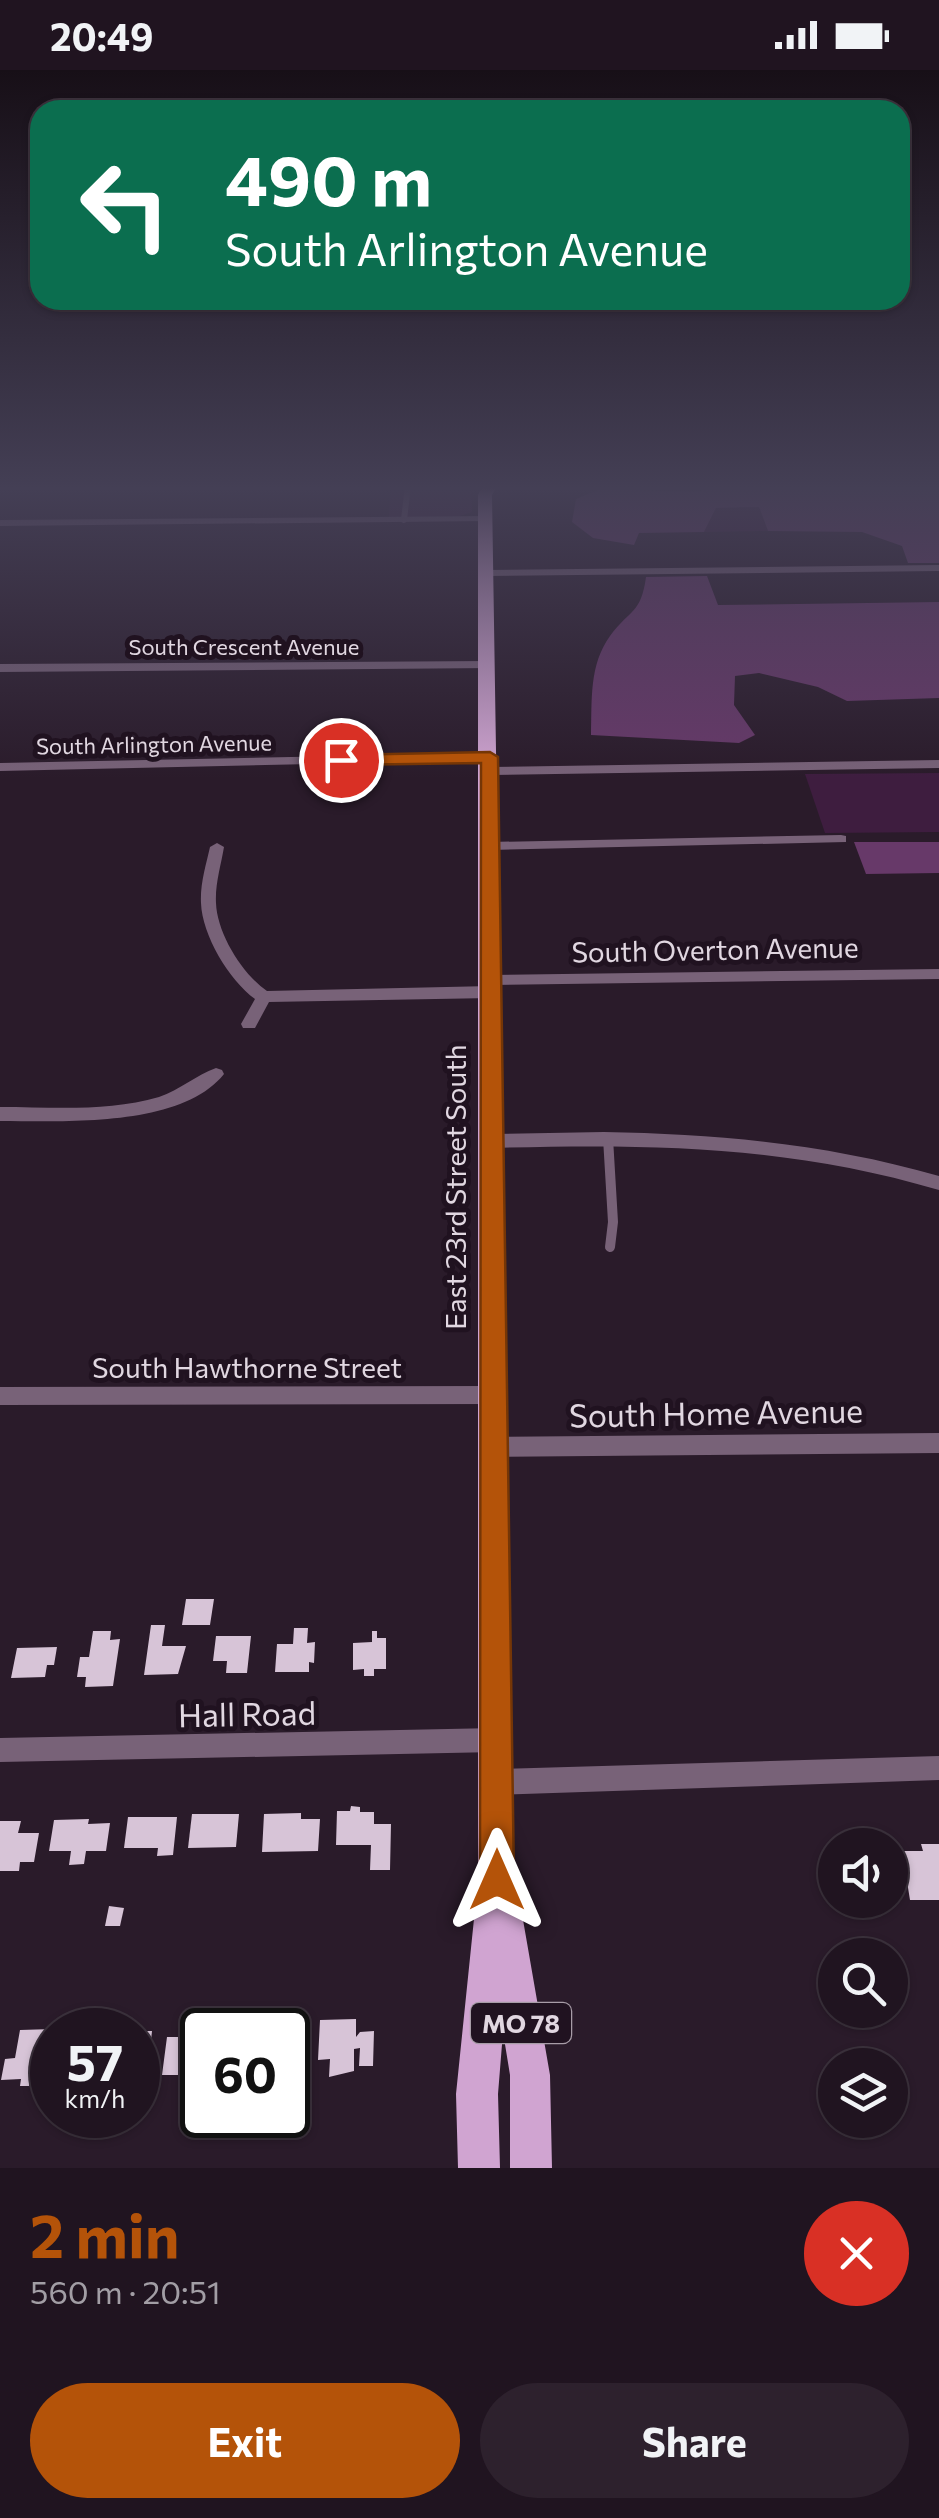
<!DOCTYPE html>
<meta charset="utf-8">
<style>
body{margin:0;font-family:Commissioner,sans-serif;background:#2d212d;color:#f1f3f6;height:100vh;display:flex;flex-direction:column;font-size:38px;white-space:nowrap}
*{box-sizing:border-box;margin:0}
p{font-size:32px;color:#a29ea5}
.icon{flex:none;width:55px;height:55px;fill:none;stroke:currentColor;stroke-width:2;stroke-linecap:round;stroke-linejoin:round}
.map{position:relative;height:2098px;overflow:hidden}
.sheet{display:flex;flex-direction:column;background:#201420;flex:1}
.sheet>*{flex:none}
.guide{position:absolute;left:30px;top:30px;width:880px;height:210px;border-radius:30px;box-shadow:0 2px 8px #0004,0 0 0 2px #3d333e;background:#0b6e4f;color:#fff;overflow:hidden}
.buttons{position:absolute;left:818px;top:1758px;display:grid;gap:20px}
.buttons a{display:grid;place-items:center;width:90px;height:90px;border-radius:50%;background:#201420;box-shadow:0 2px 8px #0004,0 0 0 2px #3d333e;font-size:50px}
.speed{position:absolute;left:30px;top:1938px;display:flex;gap:20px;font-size:50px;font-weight:700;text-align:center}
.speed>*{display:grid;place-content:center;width:130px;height:130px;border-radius:50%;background:#201420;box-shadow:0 2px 8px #0004,0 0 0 2px #3d333e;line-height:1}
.speed small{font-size:25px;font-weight:400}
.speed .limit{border:5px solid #111;border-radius:15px;background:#fff;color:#111}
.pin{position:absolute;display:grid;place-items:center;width:85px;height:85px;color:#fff;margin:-42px;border:5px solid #fff;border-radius:50%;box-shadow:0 2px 10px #0007}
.me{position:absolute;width:110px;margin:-55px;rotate:0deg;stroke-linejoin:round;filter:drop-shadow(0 0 8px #0008)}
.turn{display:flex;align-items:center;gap:35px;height:210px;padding:0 30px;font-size:45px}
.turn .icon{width:130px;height:130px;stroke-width:2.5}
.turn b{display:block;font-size:70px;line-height:85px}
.round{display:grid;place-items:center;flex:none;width:105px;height:105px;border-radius:52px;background:#2d212d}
.overview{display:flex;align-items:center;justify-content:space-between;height:170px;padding:0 30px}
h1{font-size:60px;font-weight:700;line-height:75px;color:#b45309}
.cta{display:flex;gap:20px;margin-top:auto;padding:20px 30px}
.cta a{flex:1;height:115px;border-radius:60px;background:#b45309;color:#fff;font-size:40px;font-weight:700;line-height:115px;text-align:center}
.cta a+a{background:#2d212d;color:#f1f3f6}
.status{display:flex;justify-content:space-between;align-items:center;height:70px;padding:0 50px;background:#201420;direction:ltr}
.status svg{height:28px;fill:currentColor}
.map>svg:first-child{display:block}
.green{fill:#3e1d3f}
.forest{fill:#673969}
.building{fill:#d7c4d7}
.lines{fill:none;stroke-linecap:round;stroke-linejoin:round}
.lane-far1{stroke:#786278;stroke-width:6}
.lane{stroke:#786278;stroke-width:10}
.street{fill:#786278;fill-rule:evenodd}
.primary{fill:#d0a4d1;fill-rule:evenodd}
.route{fill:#b45309;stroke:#753606;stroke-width:2.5}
.labels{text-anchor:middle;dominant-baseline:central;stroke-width:10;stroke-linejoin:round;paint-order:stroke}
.far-street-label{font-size:22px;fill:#e1d7e1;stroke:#201220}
.shield{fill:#201220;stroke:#a79ca7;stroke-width:2.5}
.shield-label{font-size:25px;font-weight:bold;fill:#e1d7e1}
.street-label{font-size:28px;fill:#e1d7e1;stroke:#201220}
.near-street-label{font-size:32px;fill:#e1d7e1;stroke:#201220}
</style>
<div class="status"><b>20:49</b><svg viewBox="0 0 49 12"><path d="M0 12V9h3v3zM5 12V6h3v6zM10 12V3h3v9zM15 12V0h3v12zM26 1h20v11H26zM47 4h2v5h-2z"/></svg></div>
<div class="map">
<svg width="939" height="2098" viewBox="0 0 939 2098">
<rect width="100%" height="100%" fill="#2a1b2a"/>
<g class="green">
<polygon points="391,415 471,415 472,442 460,446 389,448"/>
<polygon points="759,437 768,461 704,462 716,438"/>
<polygon points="939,703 939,762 825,763 805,704"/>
</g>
<g class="forest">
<polygon points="734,415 939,415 939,493 908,493 902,476 862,462 768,461 759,437 716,438 704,462 639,463 634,475 593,468 572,452 576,429 600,419 695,422"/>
<path d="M707,506L718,535L939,532V628L847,631L818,617L759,603L735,606L734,635L755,665L739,673L591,665C592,630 589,595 610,566C630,539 641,544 646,507Z"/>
<polygon points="854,772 939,772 939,803 866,804"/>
</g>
<g class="building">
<polygon points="186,1529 214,1529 210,1555 182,1555"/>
<polygon points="151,1555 165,1555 162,1576 186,1576 178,1604 144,1605"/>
<polygon points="294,1558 308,1558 307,1573 315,1572 314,1593 309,1592 309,1602 275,1602 277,1574 293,1574"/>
<polygon points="93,1561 111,1561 110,1570 120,1569 113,1616 85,1617 86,1607 77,1607 80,1587 89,1587"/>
<polygon points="372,1561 377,1561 377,1568 386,1568 386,1599 374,1599 374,1606 364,1606 364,1599 353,1600 353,1573 372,1572"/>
<polygon points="216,1566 251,1566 247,1603 226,1603 227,1591 213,1591"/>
<polygon points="57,1577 54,1595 47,1595 45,1607 11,1608 17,1578"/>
<polygon points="351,1736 360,1737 360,1742 374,1742 374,1754 391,1754 390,1800 370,1800 371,1775 336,1775 337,1741 350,1741"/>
<polygon points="301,1743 301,1749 320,1749 318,1781 262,1782 264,1744"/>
<polygon points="192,1744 239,1744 236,1777 188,1778"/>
<polygon points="128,1747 177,1747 173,1785 157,1786 158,1778 124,1778"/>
<polygon points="89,1749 88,1754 110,1753 106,1781 86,1781 84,1794 69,1795 71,1781 49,1781 54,1750"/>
<polygon points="0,1751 21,1751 18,1763 39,1763 34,1792 20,1792 19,1801 0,1801"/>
<polygon points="921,1774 939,1774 939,1830 910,1830 902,1781 923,1781"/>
<polygon points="109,1836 124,1838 120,1856 105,1856"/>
<polygon points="192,1947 208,1947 207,1960 202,1960 202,2005 162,2005 167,1967 189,1967"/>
<polygon points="356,1949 356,1967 360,1962 374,1961 373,1996 359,1996 360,1978 354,1979 354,2001 329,2007 330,1989 318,1990 320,1950"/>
<polygon points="53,1959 48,1989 52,1989 52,2009 30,2009 29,2016 20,2016 21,2009 1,2010 5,1989 15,1988 20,1960"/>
<polygon points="138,1961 152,1961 148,2000 138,2000"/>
</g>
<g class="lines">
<polyline class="lane-far1" points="404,450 408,415"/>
<polyline class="lane" points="608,1068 613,1152 610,1177"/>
<g class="street">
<polygon points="490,446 491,448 486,451 0,456 0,450"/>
<polygon points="939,495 939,501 486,506 480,503 486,500"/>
<polygon points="489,591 493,592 493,598 0,602 0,594"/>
<polygon points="489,683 496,687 494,690 0,701 0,693"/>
<polygon points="939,690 939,698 490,705 483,701 490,697"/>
<polygon points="841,765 846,766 846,772 490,780 483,776 490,772"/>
<path d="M217,773L224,777C221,795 215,814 216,833C217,863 242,904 267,921L491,916L499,922L491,928L269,932L255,958H243L241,954L255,929C229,910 202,865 201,833C200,814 206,795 210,777Z"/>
<polygon points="939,899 939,909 491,915 483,910 491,905"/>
<path d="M216,998L222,1000L224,1004C181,1058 63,1051 0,1051V1037C53,1037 108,1042 159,1027C180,1020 196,1005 216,998Z"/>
<path d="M604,1062C719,1064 828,1074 939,1106V1120C786,1075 650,1074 492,1078L486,1076L483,1071L486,1066L492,1064Z"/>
<polygon points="494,1316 501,1318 504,1325 501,1332 494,1334 0,1335 0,1317"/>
<polygon points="939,1363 939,1383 494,1387 486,1384 483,1377 486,1370 494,1367"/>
<polygon points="496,1658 505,1661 508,1670 505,1679 496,1682 0,1692 0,1668"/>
<polygon points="939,1686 939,1710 496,1725 487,1721 483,1712 487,1703 496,1699"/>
</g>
<polygon class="primary" points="483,415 498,415 492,425 514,1830 522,1844 550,2005 552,2098 510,2098 510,2005 503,1962 498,2024 500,2098 458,2098 456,2024 478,1810 478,425"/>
</g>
<linearGradient id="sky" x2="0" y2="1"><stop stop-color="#170f17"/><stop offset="0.59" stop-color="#443f55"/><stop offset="1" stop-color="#443f55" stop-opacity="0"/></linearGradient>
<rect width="939" height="709" fill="url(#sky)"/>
<polygon class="route" points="490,682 498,687 514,1810 509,1822 497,1827 485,1822 480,1810 481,693 341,695 333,690 341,685"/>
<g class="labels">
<g class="far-street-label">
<text x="244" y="576">South Crescent Avenue</text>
<text transform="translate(154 674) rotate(-1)">South Arlington Avenue</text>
</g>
<rect class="shield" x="471" y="1933" width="100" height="40" rx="8"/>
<g class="shield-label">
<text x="521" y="1953">MO 78</text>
</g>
<g class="street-label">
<text transform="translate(715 879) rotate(-1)">South Overton Avenue</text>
<text transform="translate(455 1117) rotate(-90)">East 23rd Street South</text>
<text x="247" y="1297">South Hawthorne Street</text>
</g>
<g class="near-street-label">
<text transform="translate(716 1342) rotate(-1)">South Home Avenue</text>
<text transform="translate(247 1643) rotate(-1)">Hall Road</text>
</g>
</g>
</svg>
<div class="buttons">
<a><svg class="icon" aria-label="sound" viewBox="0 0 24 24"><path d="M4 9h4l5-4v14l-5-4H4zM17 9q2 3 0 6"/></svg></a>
<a><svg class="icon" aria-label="search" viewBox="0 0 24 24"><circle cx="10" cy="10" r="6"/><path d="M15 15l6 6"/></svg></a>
<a><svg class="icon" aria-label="layers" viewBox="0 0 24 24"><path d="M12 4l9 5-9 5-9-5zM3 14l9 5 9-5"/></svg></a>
</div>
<div class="speed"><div>57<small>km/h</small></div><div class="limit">60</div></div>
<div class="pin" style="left:341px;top:690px;background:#d93025"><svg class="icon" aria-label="arrive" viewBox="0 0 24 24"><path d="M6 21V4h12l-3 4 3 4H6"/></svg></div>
<svg class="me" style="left:497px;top:1810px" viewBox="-20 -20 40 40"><path d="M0-17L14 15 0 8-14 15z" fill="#b45309" stroke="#fff" stroke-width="4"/></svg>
<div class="guide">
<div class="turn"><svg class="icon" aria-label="left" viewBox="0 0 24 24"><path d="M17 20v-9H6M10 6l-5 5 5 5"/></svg><div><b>490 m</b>South Arlington Avenue</div></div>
</div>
</div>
<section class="sheet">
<div class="overview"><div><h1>2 min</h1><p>560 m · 20:51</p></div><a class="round" style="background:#d93025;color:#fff"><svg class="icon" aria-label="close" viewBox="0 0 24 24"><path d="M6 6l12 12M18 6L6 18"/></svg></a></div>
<div class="cta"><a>Exit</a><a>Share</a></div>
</section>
